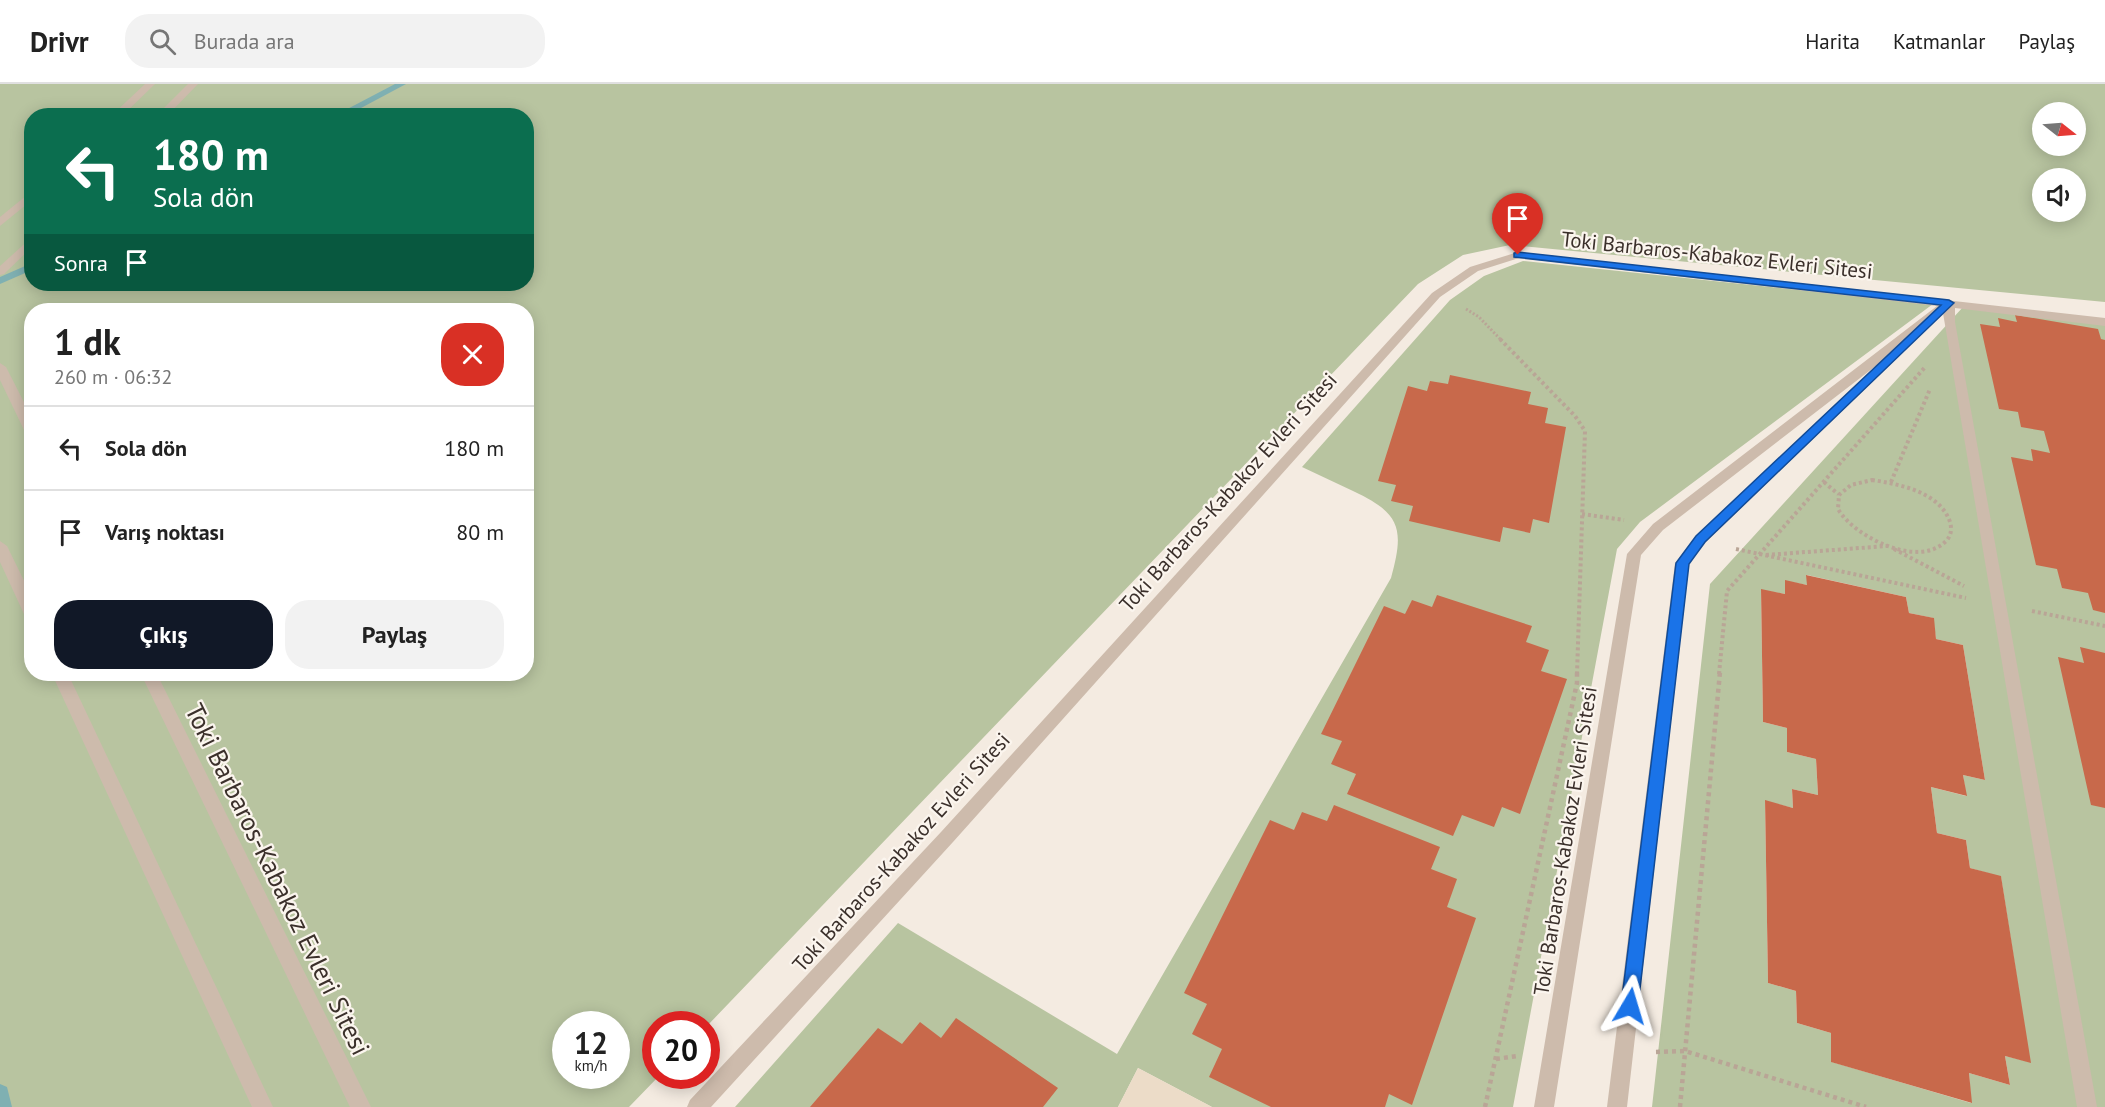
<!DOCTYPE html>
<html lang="tr">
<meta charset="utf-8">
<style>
body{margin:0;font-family:"PT Sans",sans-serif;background:#f2f2f2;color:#222;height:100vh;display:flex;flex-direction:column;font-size:22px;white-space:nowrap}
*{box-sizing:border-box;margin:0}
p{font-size:20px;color:#767676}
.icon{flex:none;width:33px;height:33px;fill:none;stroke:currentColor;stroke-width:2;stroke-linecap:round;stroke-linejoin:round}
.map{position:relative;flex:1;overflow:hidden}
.side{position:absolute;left:24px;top:219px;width:510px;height:378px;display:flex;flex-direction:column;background:#fff;border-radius:24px;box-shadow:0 3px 15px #0003}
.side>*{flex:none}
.hud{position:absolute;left:24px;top:24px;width:510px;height:183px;border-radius:24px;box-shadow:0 3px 15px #0003;background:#0b6e4f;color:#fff;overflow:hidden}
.needle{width:39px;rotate:107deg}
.buttons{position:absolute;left:2032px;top:18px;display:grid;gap:12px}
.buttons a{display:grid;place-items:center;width:54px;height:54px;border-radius:50%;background:#fff;box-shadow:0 3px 15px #0003;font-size:30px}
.speed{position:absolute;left:552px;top:927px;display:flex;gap:12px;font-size:30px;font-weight:700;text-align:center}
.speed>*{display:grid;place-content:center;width:78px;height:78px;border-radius:50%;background:#fff;box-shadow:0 3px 15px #0003;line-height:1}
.speed small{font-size:15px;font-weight:400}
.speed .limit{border:9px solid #d22;background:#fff;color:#111}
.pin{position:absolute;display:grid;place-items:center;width:51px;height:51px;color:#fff;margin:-62px -26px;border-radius:50% 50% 50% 0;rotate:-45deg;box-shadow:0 0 6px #0007}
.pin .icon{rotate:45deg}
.me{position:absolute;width:66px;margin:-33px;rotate:7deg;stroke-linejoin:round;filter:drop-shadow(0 0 4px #0008)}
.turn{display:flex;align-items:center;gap:21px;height:126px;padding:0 30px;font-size:27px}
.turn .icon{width:78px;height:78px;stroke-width:2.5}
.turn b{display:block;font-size:42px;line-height:51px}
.then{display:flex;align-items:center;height:57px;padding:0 30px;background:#0003;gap:12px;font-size:22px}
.round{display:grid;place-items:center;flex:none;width:63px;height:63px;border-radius:24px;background:#f2f2f2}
.overview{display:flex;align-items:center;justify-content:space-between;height:102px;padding:0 30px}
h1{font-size:36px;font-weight:800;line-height:45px}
.button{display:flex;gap:12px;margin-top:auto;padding:12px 30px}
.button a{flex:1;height:69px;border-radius:24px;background:#111827;color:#fff;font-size:24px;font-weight:800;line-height:69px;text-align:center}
.button a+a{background:#f2f2f2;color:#222}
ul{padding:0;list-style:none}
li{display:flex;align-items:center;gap:18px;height:84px;padding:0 30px;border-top:2px solid #e0e0e0}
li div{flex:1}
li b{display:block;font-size:22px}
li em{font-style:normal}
header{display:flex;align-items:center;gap:36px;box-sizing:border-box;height:84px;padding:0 30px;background:#fff;border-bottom:2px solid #e0e0e0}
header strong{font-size:28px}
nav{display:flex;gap:33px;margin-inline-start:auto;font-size:21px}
.search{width:420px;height:54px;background:#f2f2f2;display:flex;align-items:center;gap:15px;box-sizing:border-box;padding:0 21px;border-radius:24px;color:#767676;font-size:22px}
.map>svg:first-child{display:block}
.green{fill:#b8c4a0;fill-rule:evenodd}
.plaza{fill:#ecdcc8}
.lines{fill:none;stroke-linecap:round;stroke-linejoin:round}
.stream{fill:#7fb0b2;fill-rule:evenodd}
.building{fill:#c8694b}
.path-far2{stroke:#b9a596;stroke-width:3;stroke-dasharray:2 2;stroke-linecap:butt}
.path-far1{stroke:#b9a596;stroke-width:4;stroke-dasharray:3 3;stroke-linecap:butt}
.path{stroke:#b9a596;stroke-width:4.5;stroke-dasharray:4 4;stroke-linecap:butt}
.minor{fill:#cdbbac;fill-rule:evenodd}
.route{fill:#1a73e8;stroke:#114b97;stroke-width:1.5}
.labels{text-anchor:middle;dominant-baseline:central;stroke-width:4.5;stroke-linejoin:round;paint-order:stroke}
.street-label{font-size:21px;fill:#3b302b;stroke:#fbf5ee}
.near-street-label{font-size:26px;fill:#3b302b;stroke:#fbf5ee}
</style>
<header>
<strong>Drivr</strong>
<div class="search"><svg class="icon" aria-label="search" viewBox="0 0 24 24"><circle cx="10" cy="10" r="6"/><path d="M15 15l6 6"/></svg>Burada ara</div>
<nav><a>Harita</a><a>Katmanlar</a><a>Paylaş</a></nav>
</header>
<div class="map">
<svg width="2105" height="1023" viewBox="0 0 2105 1023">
<rect width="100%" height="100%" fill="#f4ebe1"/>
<g class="green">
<path d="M0,0H2105V218L1510,161L1463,171L1418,200L707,942L706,940H656V992H659L629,1023H0ZM2043,28H2076V62H2043ZM32,32H526V200H32ZM2043,94H2076V128H2043ZM32,226H526V590H32ZM566,940H616V992H566Z"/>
<path d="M1523,177L1933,220L1640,438L1617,465L1513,1023H1212L1138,984L1118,1023H735L898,839L1117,970L1391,494C1405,444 1400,429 1353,407C1336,399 1319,391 1302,383L1450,216L1484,192Z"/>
<path d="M1963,223L2105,241V1023H1652L1710,500ZM1807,491L1906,513L1909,529L1933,534L1936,555L1963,561L1985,696L1963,691L1966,712L1931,703L1937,749L1966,756L1970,784L2001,793L2030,978L2005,972L2010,1001L1969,989L1971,1019L1832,978L1831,949L1797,939L1796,907L1768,899L1765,717L1793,724L1792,705L1818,711L1816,675L1787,668V644L1763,638L1761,506L1785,510V497L1807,501Z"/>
</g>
<polygon class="plaza" points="1138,984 1212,1023 1118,1023"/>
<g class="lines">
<g class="stream">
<polygon points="395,0 406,0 346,32 334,32"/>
<polygon points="32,179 32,186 0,200 0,193"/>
<polygon points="0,1000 7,1003 12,1023 0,1023"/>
</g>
</g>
<g class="building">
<polygon points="2015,231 2098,245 2101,255 2105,256 2105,529 2093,526 2088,509 2062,504 2057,485 2036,481 2011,373 2033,377 2031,365 2050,369 2044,347 2021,343 2018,328 1999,325 1980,240 2000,243 1998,234 2017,238"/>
<polygon points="1450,291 1531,308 1528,320 1548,324 1545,339 1566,343 1549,439 1533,435 1530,449 1503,443 1500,458 1409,437 1413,422 1391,417 1396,401 1378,397 1408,302 1427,307 1430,297 1448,300"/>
<polygon points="1806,491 1906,513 1909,529 1934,534 1936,555 1963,561 1985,696 1963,691 1967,712 1931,703 1937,749 1966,756 1970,784 2001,792 2031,979 2005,972 2010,1001 1969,989 1972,1019 1831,978 1831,949 1797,939 1796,907 1768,899 1765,716 1793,724 1792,705 1818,711 1816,675 1787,668 1787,644 1763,638 1761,505 1785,510 1785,496 1807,501"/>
<polygon points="1437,511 1532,542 1526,558 1549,566 1541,587 1567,595 1520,730 1502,723 1494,743 1462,731 1453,752 1347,710 1356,690 1331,680 1342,657 1321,650 1384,522 1405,530 1412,516 1432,523"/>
<polygon points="2080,563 2105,569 2105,724 2091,721 2058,573 2084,579"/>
<polygon points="1334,721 1440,763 1431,785 1457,795 1447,823 1476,834 1412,1021 1389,1010 1385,1023 1271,1023 1209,993 1222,965 1192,950 1207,920 1184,909 1270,736 1294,746 1302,728 1327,737"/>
<polygon points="956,934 1058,1004 1043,1023 810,1023 878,944 902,960 920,938 941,954"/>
</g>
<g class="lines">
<polyline class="path-far2" points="1466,225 1479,233 1502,257"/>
<g class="path-far1">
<polyline points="1500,255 1575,332 1585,347 1577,590"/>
<path d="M1872,396C1899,400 1940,408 1950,438C1952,445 1951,451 1947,456C1920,486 1854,453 1838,425L1839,411L1851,401Z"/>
<polyline points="1824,398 1838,410"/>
<polyline points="1891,398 1930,305"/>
<polyline points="1582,430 1624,436"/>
<polyline points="1736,465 1966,514"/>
<polyline points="1894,465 1964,502"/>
<polyline points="1766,471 1887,462"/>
<polyline points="2032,527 2105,542"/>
<polyline points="1719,590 1727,507 1926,282"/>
</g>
<g class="path">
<polyline points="1656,968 1685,967 1866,1023"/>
<polyline points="1496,975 1517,972"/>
<polyline points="1485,1023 1577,599 1577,588"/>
<polyline points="1680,1023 1720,588"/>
</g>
<g class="minor">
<polygon points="145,0 155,0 122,32 111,32"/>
<polygon points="188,0 198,0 167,32 156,32"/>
<polygon points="32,107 32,116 0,142 0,133"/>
<polygon points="32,153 32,163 4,190 0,191 0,182"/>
<polygon points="1518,168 2105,234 2105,242 1955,224 1955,238 2097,1023 2077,1023 1943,229 1888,272 1896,275 1706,458 1689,480 1627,1023 1607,1023 1675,479 1696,452 1877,281 1663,446 1641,471 1554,1023 1534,1023 1627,470 1653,440 1937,222 1519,174 1478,187 1440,213 953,758 711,1023 687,1023 690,1016 941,748 1432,209 1470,183"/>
<polygon points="0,279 6,283 32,334 32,352 25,348 0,296"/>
<polygon points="0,457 7,462 32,513 32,535 24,530 0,478"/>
<polygon points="52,590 68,590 273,1023 252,1023"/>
<polygon points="141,590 157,590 371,1023 350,1023"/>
</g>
</g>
<polygon class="route" points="1518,168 1949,216 1954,219 1705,458 1689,480 1638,922 1636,928 1630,930 1623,928 1621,922 1676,479 1696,452 1941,221 1514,173 1514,169"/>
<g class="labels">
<g class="street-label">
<text transform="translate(1717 171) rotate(6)">Toki Barbaros-Kabakoz Evleri Sitesi</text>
<text transform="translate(1228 408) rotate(-48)">Toki Barbaros-Kabakoz Evleri Sitesi</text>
<text transform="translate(1565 757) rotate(-81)">Toki Barbaros-Kabakoz Evleri Sitesi</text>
<text transform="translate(901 768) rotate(-48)">Toki Barbaros-Kabakoz Evleri Sitesi</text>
</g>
<g class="near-street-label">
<text transform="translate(278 795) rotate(64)">Toki Barbaros-Kabakoz Evleri Sitesi</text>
</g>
</g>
</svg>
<div class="buttons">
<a><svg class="needle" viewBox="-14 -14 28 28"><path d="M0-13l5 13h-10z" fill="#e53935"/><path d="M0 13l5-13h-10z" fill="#767676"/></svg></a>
<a><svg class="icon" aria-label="sound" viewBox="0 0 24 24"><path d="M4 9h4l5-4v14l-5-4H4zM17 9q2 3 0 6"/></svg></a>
</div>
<div class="speed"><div>12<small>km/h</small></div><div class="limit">20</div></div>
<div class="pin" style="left:1518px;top:171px;background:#d93025"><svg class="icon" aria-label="arrive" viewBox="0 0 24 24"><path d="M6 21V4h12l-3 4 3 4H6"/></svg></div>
<svg class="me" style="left:1630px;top:922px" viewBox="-20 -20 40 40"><path d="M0-17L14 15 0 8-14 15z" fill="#1a73e8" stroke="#fff" stroke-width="4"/></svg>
<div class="hud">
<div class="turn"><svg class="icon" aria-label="left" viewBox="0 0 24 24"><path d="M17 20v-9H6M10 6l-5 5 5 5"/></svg><div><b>180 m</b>Sola dön</div></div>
<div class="then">Sonra<svg class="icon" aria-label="arrive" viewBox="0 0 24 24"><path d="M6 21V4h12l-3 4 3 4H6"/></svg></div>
</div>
<section class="side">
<div class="overview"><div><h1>1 dk</h1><p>260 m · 06:32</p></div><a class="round" style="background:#d93025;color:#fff"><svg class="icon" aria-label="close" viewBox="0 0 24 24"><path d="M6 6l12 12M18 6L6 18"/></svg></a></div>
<ul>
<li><svg class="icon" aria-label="left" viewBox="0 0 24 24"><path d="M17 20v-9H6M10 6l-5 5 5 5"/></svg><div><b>Sola dön</b></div><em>180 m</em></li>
<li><svg class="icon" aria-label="arrive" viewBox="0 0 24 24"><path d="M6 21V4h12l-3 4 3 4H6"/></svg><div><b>Varış noktası</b></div><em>80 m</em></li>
</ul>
<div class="button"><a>Çıkış</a><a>Paylaş</a></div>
</section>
</div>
